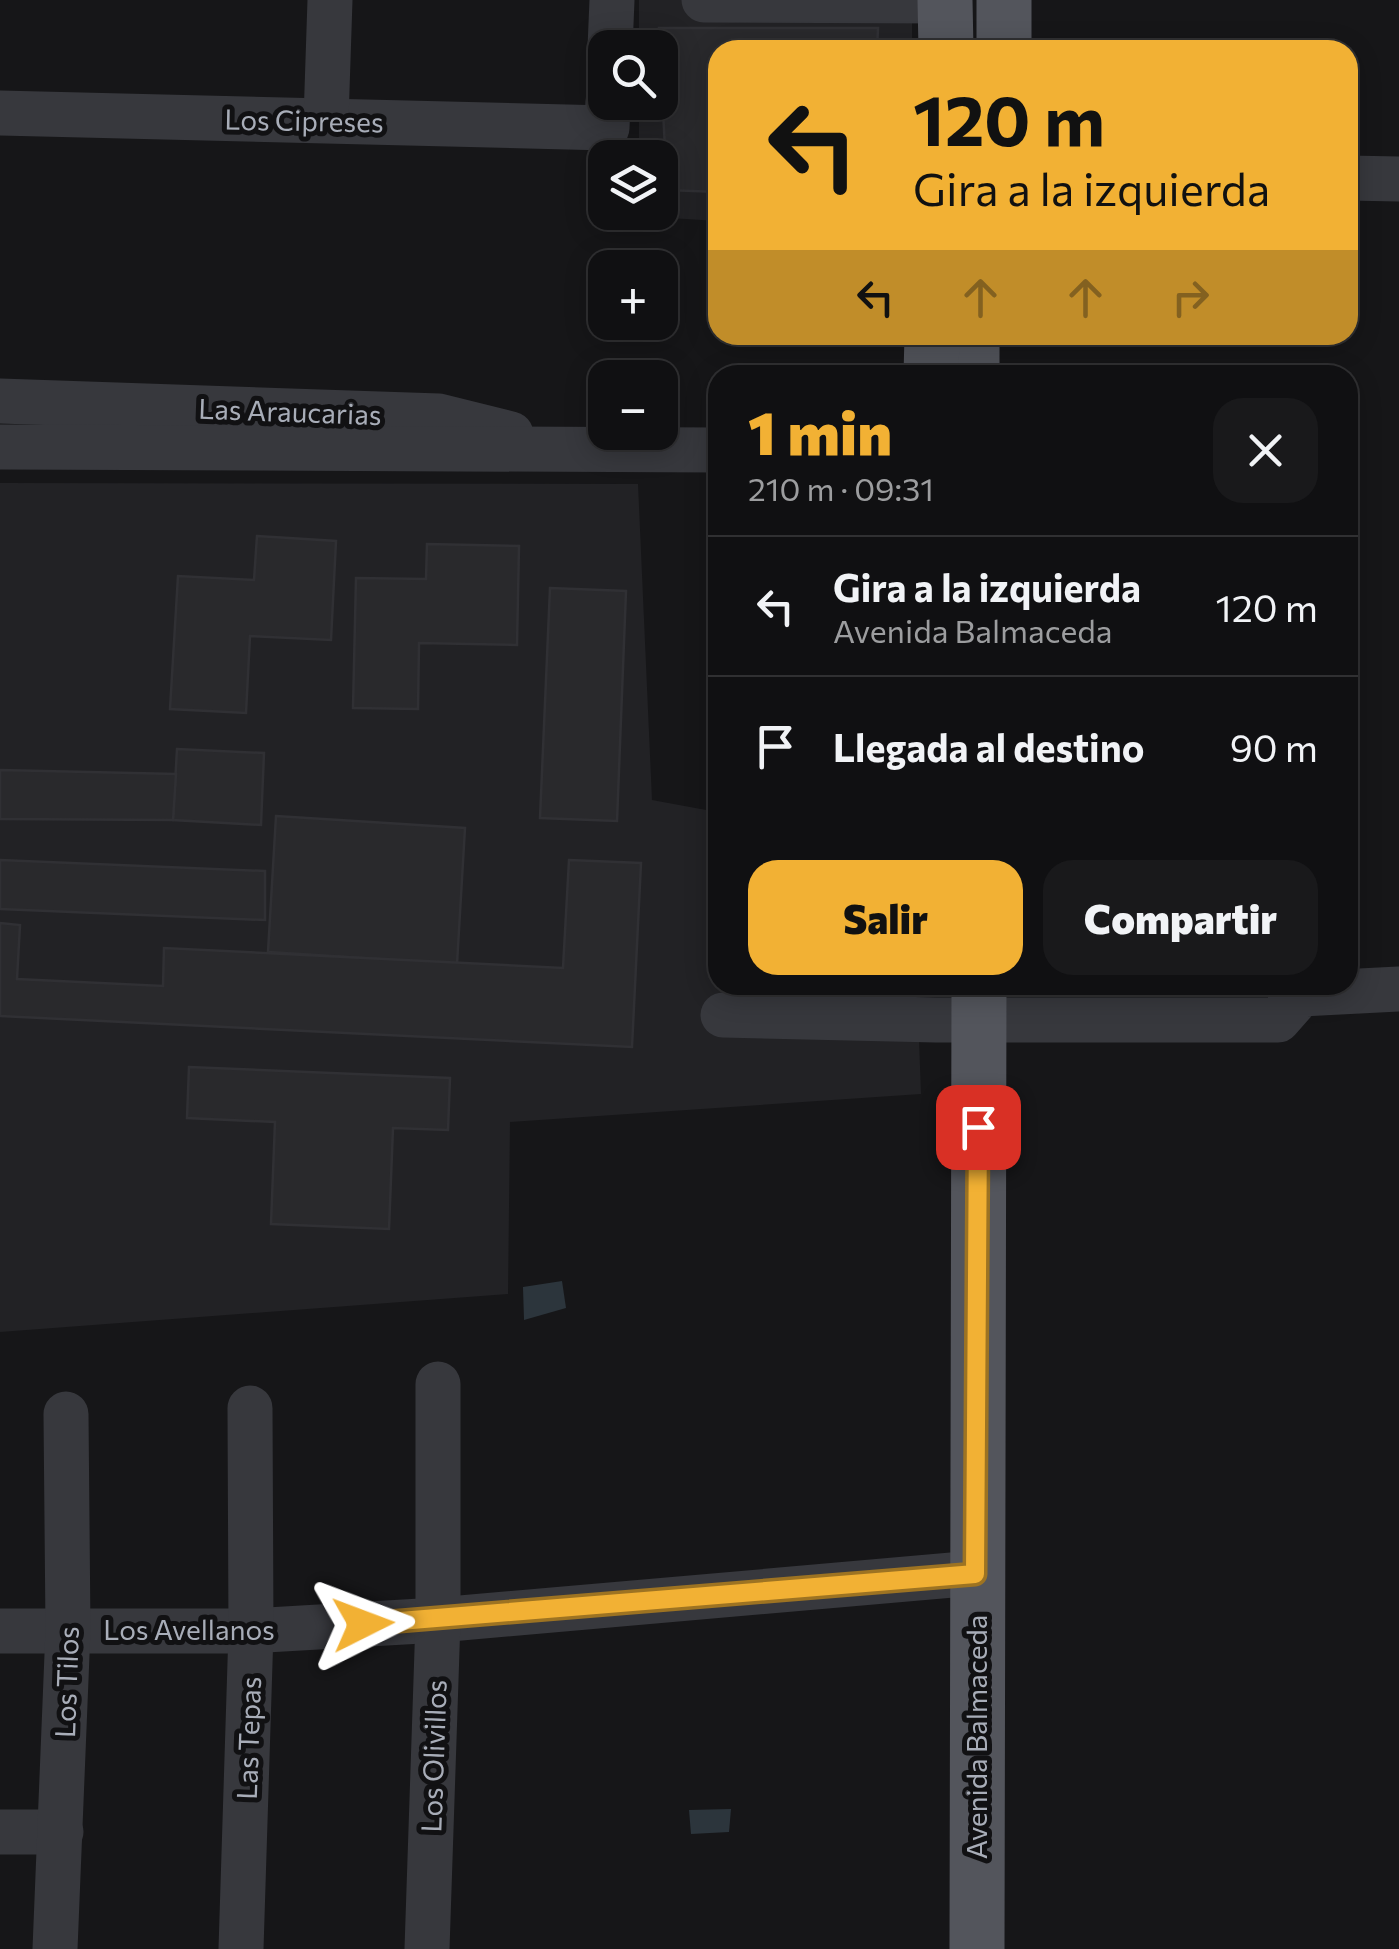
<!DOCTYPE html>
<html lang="es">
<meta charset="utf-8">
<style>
body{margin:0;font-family:Commissioner,sans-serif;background:#19191b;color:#f1f3f6;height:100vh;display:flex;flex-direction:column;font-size:38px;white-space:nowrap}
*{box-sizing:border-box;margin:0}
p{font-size:32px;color:#9c9d9f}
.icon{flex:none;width:55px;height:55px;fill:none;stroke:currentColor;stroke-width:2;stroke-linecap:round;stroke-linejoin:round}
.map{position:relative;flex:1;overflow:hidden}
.side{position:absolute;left:708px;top:365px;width:650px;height:630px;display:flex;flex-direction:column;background:#101012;border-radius:30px;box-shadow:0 5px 25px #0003,0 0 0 2px #303032}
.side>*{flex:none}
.top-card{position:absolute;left:708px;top:40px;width:650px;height:305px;border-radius:30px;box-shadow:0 5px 25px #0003,0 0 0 2px #303032;background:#f2b134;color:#111;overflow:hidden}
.buttons{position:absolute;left:588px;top:30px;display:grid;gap:20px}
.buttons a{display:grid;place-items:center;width:90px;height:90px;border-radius:20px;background:#101012;box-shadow:0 5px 25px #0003,0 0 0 2px #303032;font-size:50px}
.pin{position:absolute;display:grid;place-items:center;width:85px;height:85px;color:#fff;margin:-42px;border-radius:20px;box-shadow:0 5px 15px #0006}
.me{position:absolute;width:110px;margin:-55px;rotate:87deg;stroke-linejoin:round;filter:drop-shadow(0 0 8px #0008)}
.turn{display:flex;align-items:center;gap:35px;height:210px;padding:0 40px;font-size:45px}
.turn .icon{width:130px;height:130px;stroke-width:2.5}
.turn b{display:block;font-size:70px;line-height:85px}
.lanes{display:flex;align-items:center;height:95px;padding:0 40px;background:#0003;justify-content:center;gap:50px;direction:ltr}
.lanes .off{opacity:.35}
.round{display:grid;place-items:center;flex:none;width:105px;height:105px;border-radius:30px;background:#19191b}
.head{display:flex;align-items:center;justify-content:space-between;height:170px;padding:0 40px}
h1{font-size:60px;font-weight:800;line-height:75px;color:#f2b134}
.action{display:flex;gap:20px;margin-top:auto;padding:20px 40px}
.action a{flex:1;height:115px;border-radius:30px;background:#f2b134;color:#111;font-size:40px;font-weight:800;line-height:115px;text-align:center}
.action a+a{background:#19191b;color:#f1f3f6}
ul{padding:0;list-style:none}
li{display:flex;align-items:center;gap:30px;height:140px;padding:0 40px;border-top:2px solid #303032}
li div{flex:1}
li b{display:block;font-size:38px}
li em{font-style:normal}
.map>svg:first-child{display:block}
.built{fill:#222225}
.water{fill:#2c353c}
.building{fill:#29292c;stroke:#303034;stroke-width:2.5}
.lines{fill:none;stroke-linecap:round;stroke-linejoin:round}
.minor{stroke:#37383d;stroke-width:45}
.major{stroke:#53555c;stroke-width:55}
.route-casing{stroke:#9d7322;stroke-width:25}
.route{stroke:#f2b134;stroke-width:18}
.labels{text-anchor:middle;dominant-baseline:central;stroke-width:10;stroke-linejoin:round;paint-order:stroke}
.street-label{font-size:28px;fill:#a8adb8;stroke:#111113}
</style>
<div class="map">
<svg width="1399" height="1949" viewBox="0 0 1399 1949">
<rect width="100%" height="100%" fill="#161618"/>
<g class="built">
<polygon points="639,0 912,0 912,50 718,50 717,221 639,216 639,213 660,212 660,158 639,157 639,103 660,102 660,48 639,47"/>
<polygon points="0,483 638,484 652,800 717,812 718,985 917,985 921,1094 510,1122 508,1294 0,1332"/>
</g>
<g class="water">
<polygon points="562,1281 566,1308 524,1320 523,1287"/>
<polygon points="731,1809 729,1832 691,1834 689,1810"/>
</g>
<g class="building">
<polygon points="659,28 878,28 877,50 718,50 718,192 667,190"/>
<polygon points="257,536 336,541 331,640 250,636 246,713 170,709 178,576 254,580"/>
<polygon points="427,544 519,546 517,645 419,643 418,709 353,708 356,578 426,579"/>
<polygon points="550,588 626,591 617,821 540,818"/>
<polygon points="177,749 264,753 261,825 173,820"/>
<polygon points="0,770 176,774 173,820 0,819"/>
<polygon points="276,816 465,828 457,964 268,952"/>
<polygon points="0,860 265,871 265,920 0,909"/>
<polygon points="569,860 641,863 632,1047 0,1016 0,923 20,925 17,979 163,986 164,948 563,968"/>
<polygon points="189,1067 450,1078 448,1130 393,1128 389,1229 271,1224 275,1122 187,1118"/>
</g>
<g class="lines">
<g class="minor">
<polyline points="704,0 945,1"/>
<polyline points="610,48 612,0"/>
<polyline points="0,113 607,128 608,102"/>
<polyline points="326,120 330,0"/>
<polyline points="1348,178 1399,179"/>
<polyline points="0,401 439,416 511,434"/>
<polyline points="0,447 718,450"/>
<polyline points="723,1015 936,1020 1278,1020 1301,994 1399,989"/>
<polyline points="0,1631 251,1631 438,1620 975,1573"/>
<polyline points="0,1832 61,1832"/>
<polyline points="55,1949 68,1630 66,1414"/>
<polyline points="241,1949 251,1631 250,1408"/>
<polyline points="427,1949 438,1620 438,1384"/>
</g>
<g class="major">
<polyline points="945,0 946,50"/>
<polyline points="1004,50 1004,0"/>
<polyline points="972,335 972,375"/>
<polyline points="931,375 932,335"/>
<polyline points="977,1949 979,985"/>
</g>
</g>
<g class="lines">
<g class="route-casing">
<polyline id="route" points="363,1624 975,1574 978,1127"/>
</g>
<use href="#route" class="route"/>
</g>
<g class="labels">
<g class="street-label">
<text transform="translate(304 120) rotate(1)">Los Cipreses</text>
<text transform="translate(290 411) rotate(2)">Las Araucarias</text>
<text x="189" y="1629">Los Avellanos</text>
<text transform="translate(66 1682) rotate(-88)">Los Tilos</text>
<text transform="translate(976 1737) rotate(-90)">Avenida Balmaceda</text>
<text transform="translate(248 1738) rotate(-88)">Las Tepas</text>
<text transform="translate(433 1756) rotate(-88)">Los Olivillos</text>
</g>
</g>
</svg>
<div class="buttons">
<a><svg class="icon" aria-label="search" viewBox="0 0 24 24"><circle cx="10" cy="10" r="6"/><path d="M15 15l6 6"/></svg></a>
<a><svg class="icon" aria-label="layers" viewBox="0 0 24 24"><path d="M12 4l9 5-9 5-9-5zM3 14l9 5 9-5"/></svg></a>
<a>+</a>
<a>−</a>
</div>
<div class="pin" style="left:978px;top:1127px;background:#d93025"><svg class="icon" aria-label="arrive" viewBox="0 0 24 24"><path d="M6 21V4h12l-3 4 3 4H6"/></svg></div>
<svg class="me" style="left:363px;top:1624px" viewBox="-20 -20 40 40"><path d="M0-17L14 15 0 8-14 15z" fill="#f2b134" stroke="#fff" stroke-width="4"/></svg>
<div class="top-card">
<div class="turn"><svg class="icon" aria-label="left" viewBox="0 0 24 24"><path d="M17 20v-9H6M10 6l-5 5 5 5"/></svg><div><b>120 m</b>Gira a la izquierda</div></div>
<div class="lanes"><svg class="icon" aria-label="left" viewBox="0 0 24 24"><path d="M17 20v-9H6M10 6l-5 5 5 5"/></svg><svg class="icon off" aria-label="ahead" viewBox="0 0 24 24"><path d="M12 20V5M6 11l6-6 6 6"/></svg><svg class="icon off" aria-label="ahead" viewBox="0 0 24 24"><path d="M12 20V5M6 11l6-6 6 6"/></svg><svg class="icon off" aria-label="right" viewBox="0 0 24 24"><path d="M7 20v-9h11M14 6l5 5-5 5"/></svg></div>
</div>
<section class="side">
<div class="head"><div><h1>1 min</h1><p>210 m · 09:31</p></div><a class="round"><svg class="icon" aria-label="close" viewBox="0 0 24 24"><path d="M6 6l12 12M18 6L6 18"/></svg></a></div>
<ul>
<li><svg class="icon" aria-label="left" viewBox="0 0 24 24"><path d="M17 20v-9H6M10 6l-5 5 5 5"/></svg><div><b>Gira a la izquierda</b><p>Avenida Balmaceda</p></div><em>120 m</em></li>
<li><svg class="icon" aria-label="arrive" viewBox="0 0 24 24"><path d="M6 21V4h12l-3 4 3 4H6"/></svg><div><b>Llegada al destino</b></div><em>90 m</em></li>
</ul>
<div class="action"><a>Salir</a><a>Compartir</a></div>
</section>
</div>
